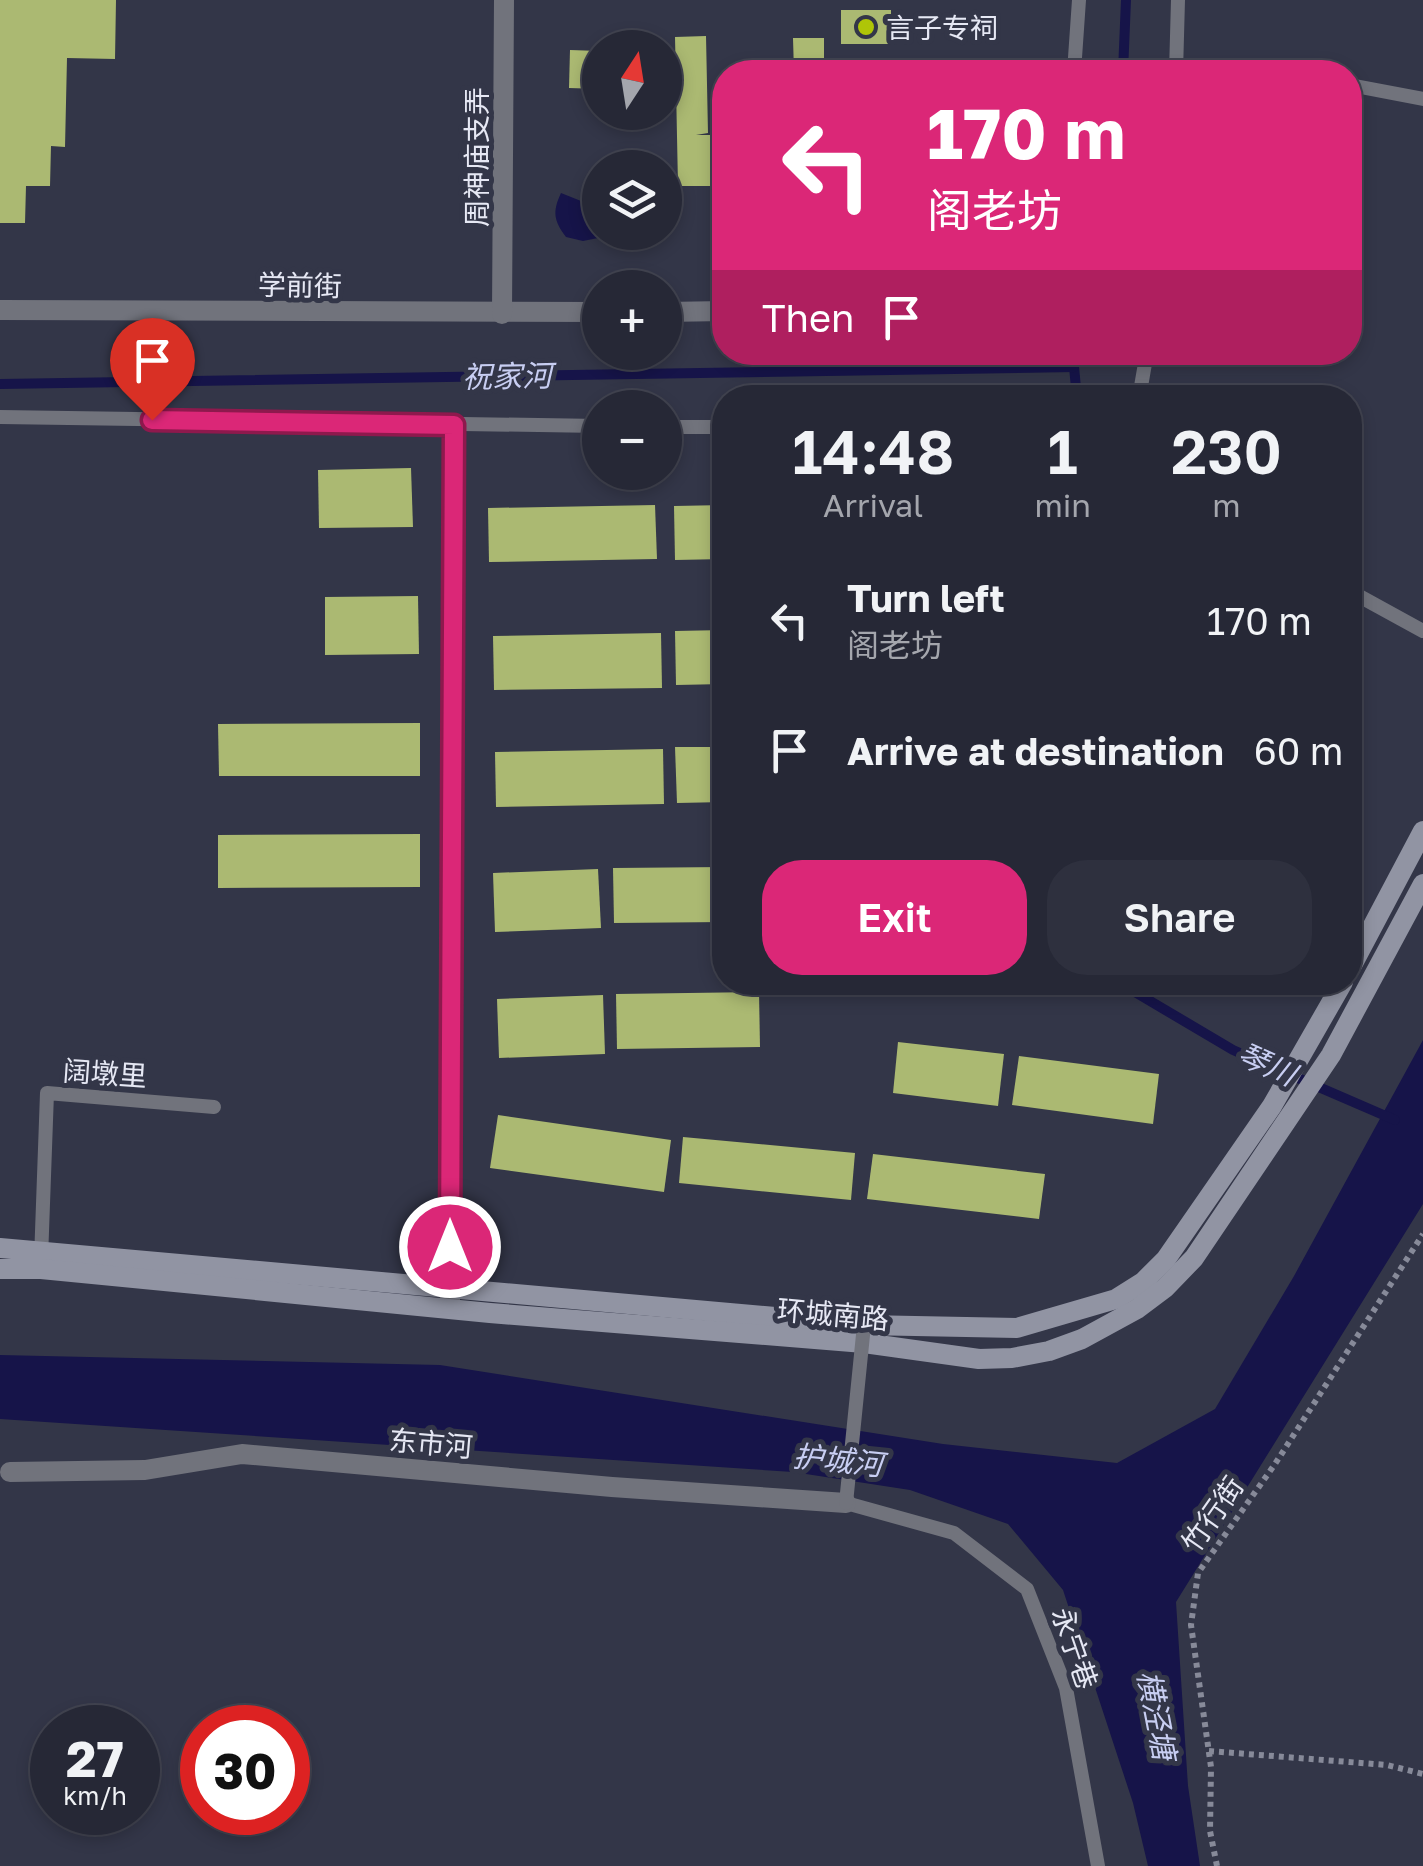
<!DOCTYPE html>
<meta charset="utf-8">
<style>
body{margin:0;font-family:"Golos Text","Noto Sans SC",sans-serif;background:#2e303e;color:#f1f3f6;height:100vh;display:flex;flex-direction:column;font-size:38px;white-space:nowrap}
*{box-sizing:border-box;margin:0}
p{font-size:32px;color:#a4a6ad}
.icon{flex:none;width:55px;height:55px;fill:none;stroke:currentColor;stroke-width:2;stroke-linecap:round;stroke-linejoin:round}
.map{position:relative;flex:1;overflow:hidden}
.drawer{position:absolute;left:712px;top:385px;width:650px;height:610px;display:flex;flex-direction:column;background:#262836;border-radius:40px;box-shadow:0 5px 15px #0003,0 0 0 2px #424451}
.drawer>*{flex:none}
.hud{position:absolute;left:712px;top:60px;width:650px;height:305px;border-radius:40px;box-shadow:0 5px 15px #0003,0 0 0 2px #424451;background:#db2777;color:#fff;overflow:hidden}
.needle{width:65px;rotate:12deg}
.fabs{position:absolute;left:582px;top:30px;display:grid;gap:20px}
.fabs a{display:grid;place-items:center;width:100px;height:100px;border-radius:50%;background:#262836;box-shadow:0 5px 15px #0003,0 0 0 2px #424451;font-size:50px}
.speed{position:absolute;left:30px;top:1705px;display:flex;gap:20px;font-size:50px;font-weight:700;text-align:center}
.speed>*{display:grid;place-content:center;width:130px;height:130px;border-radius:50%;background:#262836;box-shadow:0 5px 15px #0003,0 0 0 2px #424451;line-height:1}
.speed small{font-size:25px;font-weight:400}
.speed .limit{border:15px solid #d22;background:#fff;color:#111}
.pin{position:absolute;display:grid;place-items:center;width:85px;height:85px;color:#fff;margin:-102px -42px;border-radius:50% 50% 50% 0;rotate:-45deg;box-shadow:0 0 10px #0007}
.pin .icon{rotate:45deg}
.me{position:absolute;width:110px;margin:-55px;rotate:0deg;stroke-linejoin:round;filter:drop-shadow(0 0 8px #0008)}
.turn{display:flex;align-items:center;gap:35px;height:210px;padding:0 50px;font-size:45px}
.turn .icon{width:130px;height:130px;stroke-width:2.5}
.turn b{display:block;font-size:70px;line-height:85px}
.then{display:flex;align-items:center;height:95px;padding:0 50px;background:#0003;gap:20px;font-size:38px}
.eta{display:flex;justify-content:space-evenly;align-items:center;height:170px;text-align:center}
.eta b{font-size:60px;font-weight:600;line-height:70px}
.cta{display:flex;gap:20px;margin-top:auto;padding:20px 50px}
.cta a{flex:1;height:115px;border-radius:40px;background:#db2777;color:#fff;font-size:40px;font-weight:600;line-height:115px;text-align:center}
.cta a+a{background:#2e303e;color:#f1f3f6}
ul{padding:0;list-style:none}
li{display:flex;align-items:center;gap:30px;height:130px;padding:0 50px}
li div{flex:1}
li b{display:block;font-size:38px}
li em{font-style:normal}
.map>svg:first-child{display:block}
.water{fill:#161449}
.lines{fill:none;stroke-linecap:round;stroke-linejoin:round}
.stream{stroke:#161449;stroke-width:10}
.building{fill:#abb972}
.path{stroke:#878a99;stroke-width:6;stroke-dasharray:5 5;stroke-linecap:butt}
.lane{stroke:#71737c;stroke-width:14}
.street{stroke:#71737c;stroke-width:20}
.secondary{stroke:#9194a3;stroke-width:20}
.lane-bridge{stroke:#71737c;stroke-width:14}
.route-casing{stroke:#8e194d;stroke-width:25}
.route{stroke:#db2777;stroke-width:18}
.poi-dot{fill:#afc507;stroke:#333648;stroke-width:4}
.labels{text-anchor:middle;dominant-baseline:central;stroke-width:10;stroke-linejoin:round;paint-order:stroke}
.poi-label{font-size:28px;fill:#e6e8f4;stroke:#333648;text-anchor:start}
.street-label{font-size:28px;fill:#e6e8f4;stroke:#333648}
.water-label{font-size:30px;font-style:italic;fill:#c8cef2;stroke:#333648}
</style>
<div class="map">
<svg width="1423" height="1866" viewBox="0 0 1423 1866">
<rect width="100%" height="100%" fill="#333648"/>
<g class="water">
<path d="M561,193L581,201L600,202V232L615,233L613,235L583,241L566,237C554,221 552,212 561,193Z"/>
<polygon points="1423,1040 1423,1204 1176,1602 1188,1786 1200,1866 1148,1866 1133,1803 1063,1590 1008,1524 910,1490 793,1472 0,1419 0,1355 440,1365 943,1444 1117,1463 1215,1409 1294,1276"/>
</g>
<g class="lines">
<g class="stream">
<polyline points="1123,72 1126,0"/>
<polyline points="1077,352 1074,367 1077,398"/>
<polyline points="0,384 1074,367"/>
<polyline points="1118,982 1233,1050 1395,1120"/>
</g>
</g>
<g class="building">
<polygon points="0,0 116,0 115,59 67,58 65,147 51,146 50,186 26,186 25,223 0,223"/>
<rect x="841" y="10" width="50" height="34"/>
<polygon points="706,36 708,133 696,135 725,135 725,186 678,186 675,37"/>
<polygon points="793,38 824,38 824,72 794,72"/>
<polygon points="570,50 600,51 600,89 569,88"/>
<polygon points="411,468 413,527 319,528 318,470"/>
<polygon points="655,505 657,559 489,562 488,508"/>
<polygon points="725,505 725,559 675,560 674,506"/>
<polygon points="418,596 419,654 325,655 325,597"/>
<polygon points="725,630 725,684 676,685 675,631"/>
<polygon points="661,633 662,688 494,690 493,636"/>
<polygon points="420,723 420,776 219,776 218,724"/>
<polygon points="675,747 725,747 725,802 677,803"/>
<polygon points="663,749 664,804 496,807 495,752"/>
<polygon points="420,834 420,887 218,888 218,835"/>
<polygon points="725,867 725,922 614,923 613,868"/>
<polygon points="598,869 601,928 495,932 493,873"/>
<polygon points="759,992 760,1047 617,1049 616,994"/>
<polygon points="603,995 605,1054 499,1058 497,999"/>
<polygon points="898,1042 1004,1054 998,1106 893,1093"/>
<polygon points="1019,1056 1159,1074 1153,1124 1012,1105"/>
<polygon points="498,1115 671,1140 664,1192 490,1168"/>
<polygon points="683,1137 855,1153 851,1200 679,1183"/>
<polygon points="873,1154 1045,1174 1039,1219 867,1199"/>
</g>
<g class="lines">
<g class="path">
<polyline points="1209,1751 1387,1765 1423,1774"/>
<polyline points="1217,1866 1210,1831 1211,1767 1191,1625 1198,1573 1275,1464 1423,1234"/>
</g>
<g class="lane">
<polyline points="1176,68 1249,72"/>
<polyline points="1074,72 1079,0"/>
<polyline points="1176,72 1178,0"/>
<polyline points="1350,85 1423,99"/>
<polyline points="1139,398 1147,352"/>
<polyline points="0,417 600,426"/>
<polyline points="665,427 725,427"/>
<polyline points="1350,591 1423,631"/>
<polyline points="41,1259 47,1093 214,1107"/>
<polyline points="846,1503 954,1533 1027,1589 1066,1688 1098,1866"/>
</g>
<g class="street">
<polyline points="0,310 600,312"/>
<polyline points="665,312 725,311"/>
<polyline points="502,314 504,0"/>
<polyline points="450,1303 455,425"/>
<polyline points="10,1472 145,1470 242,1454 612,1487 846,1503"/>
</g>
<g class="secondary">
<polyline points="1350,969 1423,831"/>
<polyline points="0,1248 864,1325 1017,1328 1116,1299 1143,1282 1166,1259 1272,1106 1343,982"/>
<polyline points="0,1269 41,1269 490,1313 864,1343 979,1359 1012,1358 1049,1351 1082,1339 1137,1309 1165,1288 1194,1258 1331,1055 1423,884"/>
</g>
<polyline class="lane-bridge" points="846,1503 864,1325"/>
</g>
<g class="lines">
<g class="route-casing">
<polyline id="route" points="152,420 454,425 450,1247"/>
</g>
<use href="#route" class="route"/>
</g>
<circle class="poi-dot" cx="866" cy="27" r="10"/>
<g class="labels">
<g class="poi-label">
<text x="886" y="27">言子专祠</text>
</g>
<g class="street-label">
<text transform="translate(476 157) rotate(-90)">周神庙支弄</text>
<text transform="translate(300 285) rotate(1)">学前街</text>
<text transform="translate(105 1073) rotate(4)">阔墩里</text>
<text transform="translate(833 1314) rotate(5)">环城南路</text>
<text transform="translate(431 1443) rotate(5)">东市河</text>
<text transform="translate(1212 1514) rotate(-55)">竹行街</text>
<text transform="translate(1075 1648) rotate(71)">永宁巷</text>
</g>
<g class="water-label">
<text transform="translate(507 376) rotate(-1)">祝家河</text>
<text transform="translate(1267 1064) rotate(24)">琴川</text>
<text transform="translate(838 1460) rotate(6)">护城河</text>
<text transform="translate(1157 1715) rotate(79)">横泾塘</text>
</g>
</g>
</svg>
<div class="fabs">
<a><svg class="needle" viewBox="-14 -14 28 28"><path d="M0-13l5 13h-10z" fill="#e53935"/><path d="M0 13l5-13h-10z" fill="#a4a6ad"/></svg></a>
<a><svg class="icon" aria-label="layers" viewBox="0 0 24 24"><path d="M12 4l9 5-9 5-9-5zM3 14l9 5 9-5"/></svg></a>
<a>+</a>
<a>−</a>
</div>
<div class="speed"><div>27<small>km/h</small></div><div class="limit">30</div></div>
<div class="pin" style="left:152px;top:420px;background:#d93025"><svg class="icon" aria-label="arrive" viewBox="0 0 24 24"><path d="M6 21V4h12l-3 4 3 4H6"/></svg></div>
<svg class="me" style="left:450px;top:1247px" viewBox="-20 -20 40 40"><circle r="17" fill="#db2777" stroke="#fff" stroke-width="3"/><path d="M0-11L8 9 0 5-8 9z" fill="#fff"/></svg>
<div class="hud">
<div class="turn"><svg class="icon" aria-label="left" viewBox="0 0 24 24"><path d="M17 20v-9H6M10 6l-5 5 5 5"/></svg><div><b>170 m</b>阁老坊</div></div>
<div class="then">Then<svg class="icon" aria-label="arrive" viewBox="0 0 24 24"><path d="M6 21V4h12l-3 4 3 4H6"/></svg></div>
</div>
<section class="drawer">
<div class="eta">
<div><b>14:48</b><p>Arrival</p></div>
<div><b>1</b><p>min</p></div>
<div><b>230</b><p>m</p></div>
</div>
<ul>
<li><svg class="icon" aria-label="left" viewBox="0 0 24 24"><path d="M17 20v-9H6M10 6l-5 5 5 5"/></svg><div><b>Turn left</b><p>阁老坊</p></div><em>170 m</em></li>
<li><svg class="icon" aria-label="arrive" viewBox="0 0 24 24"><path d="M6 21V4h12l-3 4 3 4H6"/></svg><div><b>Arrive at destination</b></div><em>60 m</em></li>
</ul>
<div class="cta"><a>Exit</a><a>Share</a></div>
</section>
</div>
